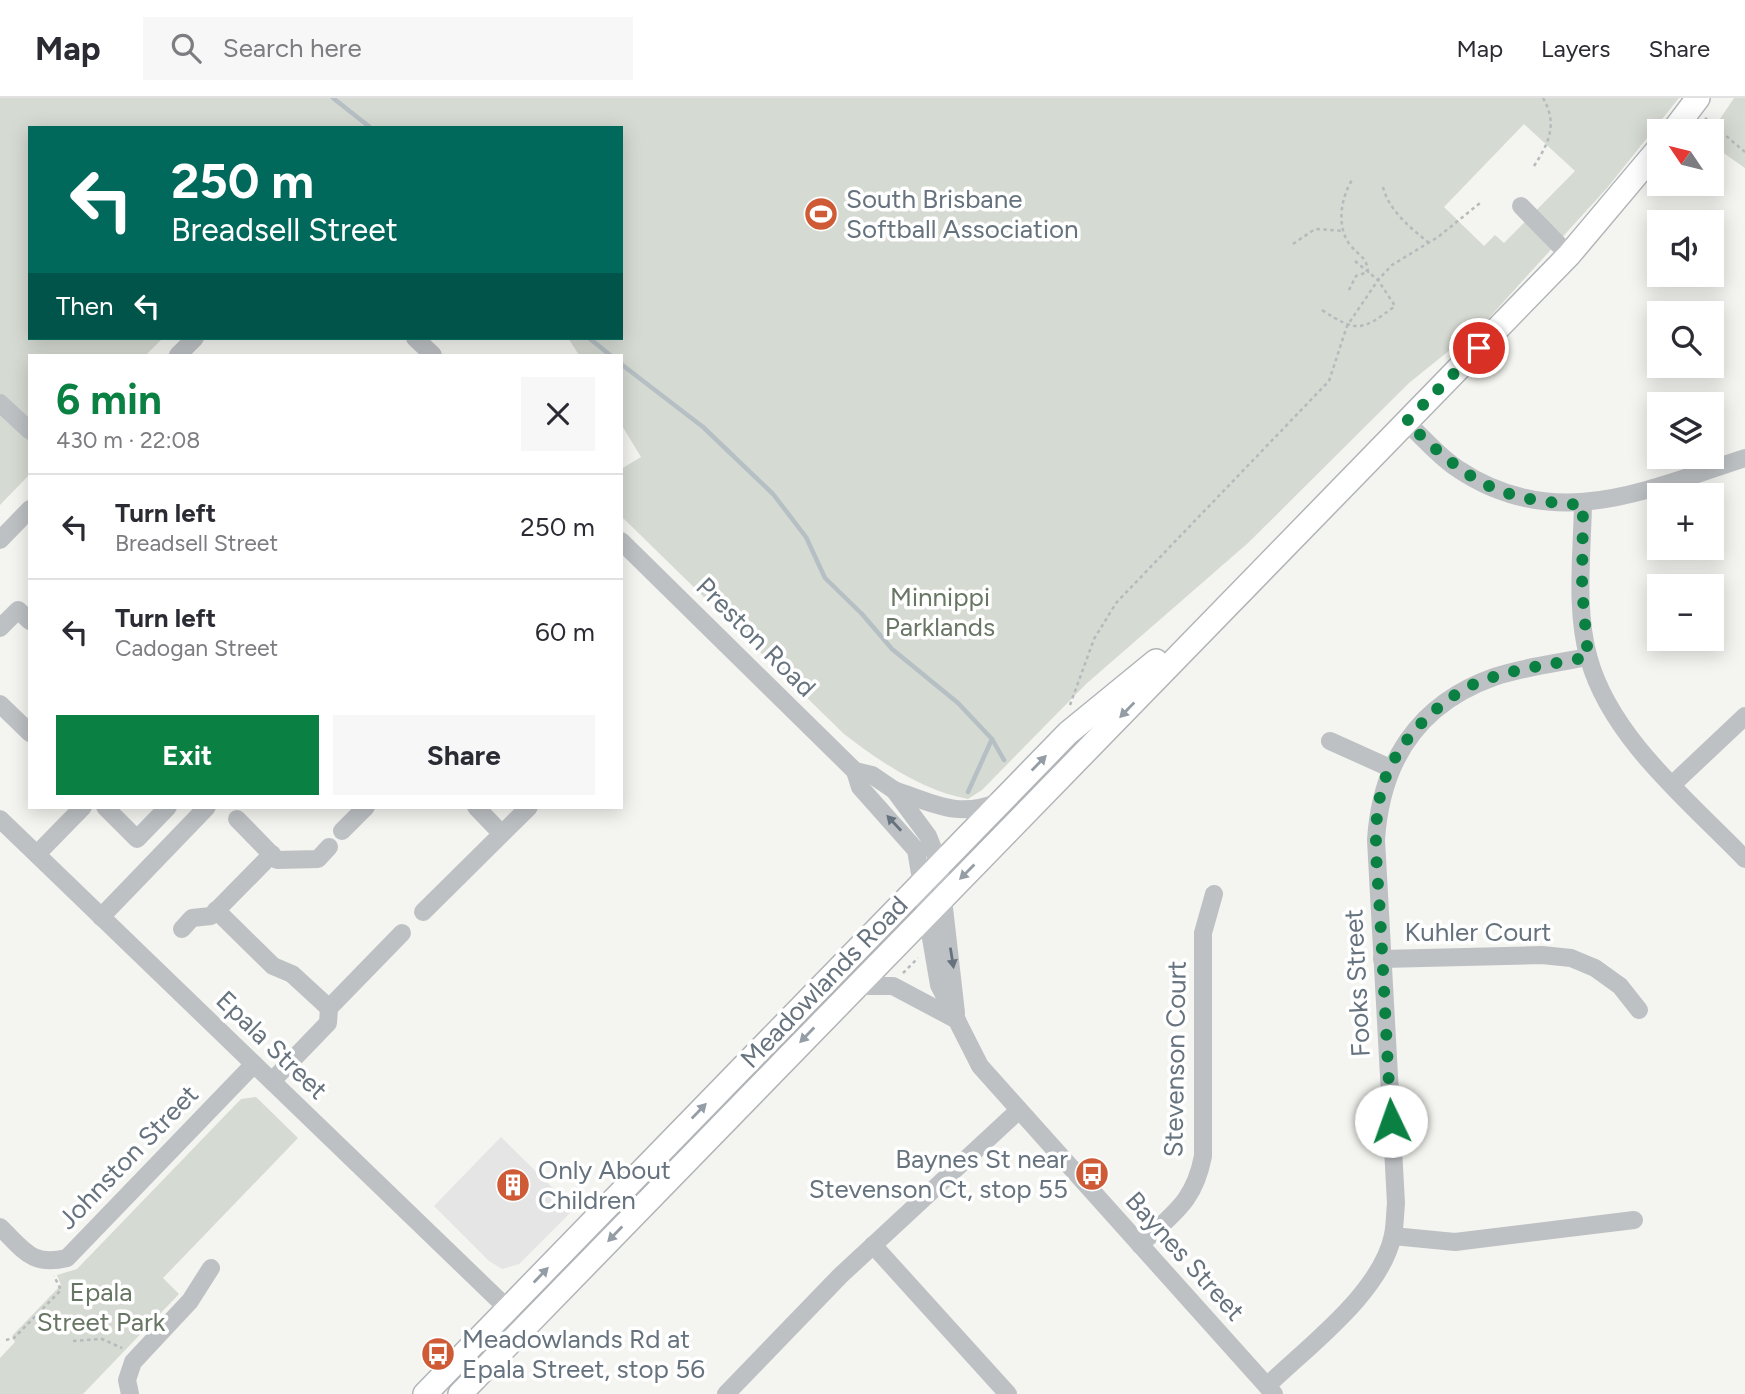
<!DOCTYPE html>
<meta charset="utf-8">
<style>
body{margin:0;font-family:Figtree,sans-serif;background:#f7f7f7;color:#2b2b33;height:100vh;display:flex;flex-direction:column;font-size:26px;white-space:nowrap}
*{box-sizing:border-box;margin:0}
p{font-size:23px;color:#7c7c81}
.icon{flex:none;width:38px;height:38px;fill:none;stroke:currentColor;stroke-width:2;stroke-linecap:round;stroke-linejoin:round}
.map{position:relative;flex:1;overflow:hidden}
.sheet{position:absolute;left:28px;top:256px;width:595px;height:455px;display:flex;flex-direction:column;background:#fff;border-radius:0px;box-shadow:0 4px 18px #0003}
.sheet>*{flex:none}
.banner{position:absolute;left:28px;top:28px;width:595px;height:214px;border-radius:0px;box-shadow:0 4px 18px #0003;background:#00695c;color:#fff;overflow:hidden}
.needle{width:46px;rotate:305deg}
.buttons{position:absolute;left:1647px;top:21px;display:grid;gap:14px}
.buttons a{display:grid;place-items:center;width:77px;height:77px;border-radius:0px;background:#fff;box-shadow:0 4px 18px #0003;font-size:35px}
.pin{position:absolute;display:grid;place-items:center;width:60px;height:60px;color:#fff;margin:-30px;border:4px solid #fff;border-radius:50%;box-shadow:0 2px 7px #0007}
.me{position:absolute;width:77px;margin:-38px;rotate:357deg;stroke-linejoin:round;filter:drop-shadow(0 0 5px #0008)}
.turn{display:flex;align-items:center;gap:24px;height:147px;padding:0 28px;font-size:32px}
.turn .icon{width:91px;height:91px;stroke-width:2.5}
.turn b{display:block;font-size:49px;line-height:60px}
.then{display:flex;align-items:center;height:66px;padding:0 28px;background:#0003;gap:14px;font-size:26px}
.round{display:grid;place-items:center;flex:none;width:74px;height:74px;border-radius:0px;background:#f7f7f7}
.overview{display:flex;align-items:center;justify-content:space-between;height:119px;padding:0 28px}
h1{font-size:42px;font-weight:700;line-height:52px;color:#0b8043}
.primary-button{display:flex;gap:14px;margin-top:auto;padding:14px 28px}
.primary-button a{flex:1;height:80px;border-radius:0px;background:#0b8043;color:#fff;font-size:28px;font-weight:700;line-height:80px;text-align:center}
.primary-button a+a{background:#f7f7f7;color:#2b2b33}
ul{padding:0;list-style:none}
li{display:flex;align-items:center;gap:21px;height:105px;padding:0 28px;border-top:2px solid #e1e1e2}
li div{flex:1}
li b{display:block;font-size:26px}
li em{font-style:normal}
header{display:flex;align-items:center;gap:42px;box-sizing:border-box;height:98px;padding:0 35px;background:#fff;border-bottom:2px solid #e1e1e2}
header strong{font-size:33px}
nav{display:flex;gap:38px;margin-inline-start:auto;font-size:24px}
.search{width:490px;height:63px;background:#f7f7f7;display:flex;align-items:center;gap:18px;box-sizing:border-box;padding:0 24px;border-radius:0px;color:#7c7c81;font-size:26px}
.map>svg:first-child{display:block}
.built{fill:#e4e5e4}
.green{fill:#d5dad2;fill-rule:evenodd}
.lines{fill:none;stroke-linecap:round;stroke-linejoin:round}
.stream{stroke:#b6c0c4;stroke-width:4.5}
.major-casing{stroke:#b1b5b8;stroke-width:26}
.path{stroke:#b7babc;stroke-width:2.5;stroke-dasharray:3.5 3.5;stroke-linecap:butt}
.minor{stroke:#bdc1c4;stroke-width:18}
.major{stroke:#fff;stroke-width:23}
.oneway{fill:#949da5}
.oneway2{fill:#66737e}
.route{stroke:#0b8043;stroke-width:12;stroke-dasharray:0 21.6}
.labels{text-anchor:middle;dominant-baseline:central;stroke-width:7;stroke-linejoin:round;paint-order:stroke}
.poi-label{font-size:26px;fill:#66737e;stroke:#fff;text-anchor:start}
.park-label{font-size:26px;fill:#687664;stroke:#fff}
.street-label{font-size:26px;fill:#66737e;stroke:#fff}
</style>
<header>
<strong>Map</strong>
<div class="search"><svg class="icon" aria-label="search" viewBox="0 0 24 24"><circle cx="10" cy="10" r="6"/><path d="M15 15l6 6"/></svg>Search here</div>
<nav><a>Map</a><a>Layers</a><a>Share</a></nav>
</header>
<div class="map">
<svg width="1745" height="1296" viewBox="0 0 1745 1296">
<rect width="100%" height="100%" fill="#f4f4f0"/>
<polygon class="built" points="501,1039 574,1111 519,1166 502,1171 489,1163 434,1108"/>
<g class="green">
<path d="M0,0H1679L1607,90L1487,222L1409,285L1248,445L1086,586L982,692L968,701C923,693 879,663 844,636L621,418V371L641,359L621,326V257H579L568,240H621V30H30V240H163L146,257H30V376L0,407ZM1524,26L1575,73L1504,145L1495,137L1484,148L1444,109Z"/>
<polygon points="1734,0 1745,0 1745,70 1712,47 1712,33"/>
<polygon points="256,999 298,1040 163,1180 179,1196 83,1296 0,1296 0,1260 15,1244 12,1238 61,1187 57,1177 77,1171 241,1001"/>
</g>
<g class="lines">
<g class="stream">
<polyline points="333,0 371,30"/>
<polyline points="589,240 610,257"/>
<polyline points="621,266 703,329 773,396 806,439 825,480 862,516 892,551 958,605 992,641 1004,662"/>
<polyline points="968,694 992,641"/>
</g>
<g class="major-casing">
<g id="major">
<polyline points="1673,33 1698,0"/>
<polyline points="425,1296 1068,635 1156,563"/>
<polyline points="460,1296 1569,157 1659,50"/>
</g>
</g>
<g class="path">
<polyline points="1705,20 1745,54"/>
<path d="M1534,68C1549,45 1558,26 1543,0"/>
<path d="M1383,89C1389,113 1411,130 1429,145"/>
<polyline points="1293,146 1315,131 1344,133"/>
<path d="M1349,192L1356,178L1368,174C1367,159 1359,158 1350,147C1336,128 1341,100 1352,82"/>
<path d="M1322,212C1357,235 1362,233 1395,208L1378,182L1355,163"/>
<polyline points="1070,607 1094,541 1116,505 1329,283 1347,228 1378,182 1392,167 1438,139 1480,105"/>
<polyline points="903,875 918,860"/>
<polyline points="6,1242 14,1240 61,1192 54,1178"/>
<polyline points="73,1243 102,1241 122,1250"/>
</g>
<g class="minor">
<polyline points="1521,108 1569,157"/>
<polyline points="415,240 433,257"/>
<polyline points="178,257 195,240"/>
<polyline points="0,305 30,333"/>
<path d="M1406,324C1423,339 1439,359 1458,371C1555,436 1646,392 1745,360"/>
<path d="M1583,407C1582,456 1575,513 1589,561C1611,640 1689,703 1745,761"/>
<polyline points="0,442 30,411"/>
<polyline points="621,443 855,673 860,689 916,752 939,887 980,968 1274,1296"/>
<polyline points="0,530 18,512 30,523"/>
<polyline points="0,606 30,635"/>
<polyline points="1330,643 1390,670"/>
<polyline points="855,673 872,677 894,692 928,738 939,766 956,915"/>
<polyline points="1673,686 1745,618"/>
<path d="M894,692C932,705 959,721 998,704"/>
<polyline points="105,709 137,741 168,709"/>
<polyline points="476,709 501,735"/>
<polyline points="0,721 508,1211"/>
<polyline points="237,721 277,762 318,761 329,749"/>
<polyline points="342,733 366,709"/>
<polyline points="37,756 83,709"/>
<polyline points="216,812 273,868 292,876 329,910 402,835"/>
<polyline points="423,814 529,709"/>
<polyline points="101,819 207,709"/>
<polyline points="182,831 192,820 211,818 272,756"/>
<polyline points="1382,861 1542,857 1571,860 1595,870 1620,888 1639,912"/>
<polyline points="855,888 893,888 957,922"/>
<polyline points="272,983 328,925 329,910"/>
<path d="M0,1129C24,1152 32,1169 67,1160L254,966"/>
<polyline points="1393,1138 1455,1144 1634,1122"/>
<polyline points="873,1147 1008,1296"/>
<path d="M1140,1147C1173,1115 1194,1105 1203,1058V835L1214,796"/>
<path d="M1267,1288C1308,1248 1381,1195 1393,1137C1395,1127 1395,1115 1396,1105L1376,742C1381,664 1418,606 1494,579C1523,569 1558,565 1588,559"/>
<polyline points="130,1296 127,1282 133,1264 190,1203 211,1170"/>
<polyline points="726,1296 841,1177 1019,1012"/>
</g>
<use href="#major" class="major"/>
</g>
<defs><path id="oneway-solid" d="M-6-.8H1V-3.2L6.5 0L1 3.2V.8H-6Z" transform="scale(1.75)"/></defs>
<g class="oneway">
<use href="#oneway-solid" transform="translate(1127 612) rotate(134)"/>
<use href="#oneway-solid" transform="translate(1039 665) rotate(-46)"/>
<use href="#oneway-solid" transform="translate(967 774) rotate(135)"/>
<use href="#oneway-solid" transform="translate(807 937) rotate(134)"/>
<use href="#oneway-solid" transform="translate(699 1013) rotate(-46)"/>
<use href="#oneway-solid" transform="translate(615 1136) rotate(134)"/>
<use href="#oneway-solid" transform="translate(541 1177) rotate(-46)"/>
</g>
<g class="oneway2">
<use href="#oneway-solid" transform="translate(894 725) rotate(-133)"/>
<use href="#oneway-solid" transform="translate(952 860) rotate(81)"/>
</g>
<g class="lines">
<path class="route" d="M1391,1023C1387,955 1384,886 1380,817C1378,775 1371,731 1382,690C1394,648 1432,608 1470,588C1506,571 1550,567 1588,559L1582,491L1583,407C1493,402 1471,384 1406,324L1479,250"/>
</g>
<defs>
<g id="stadium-disc" transform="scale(1.75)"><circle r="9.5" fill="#ce5a36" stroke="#fff"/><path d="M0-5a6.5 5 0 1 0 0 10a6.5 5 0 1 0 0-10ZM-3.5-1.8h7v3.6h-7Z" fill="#fff"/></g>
<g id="bus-disc" transform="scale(1.75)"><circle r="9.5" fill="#ce5a36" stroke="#fff"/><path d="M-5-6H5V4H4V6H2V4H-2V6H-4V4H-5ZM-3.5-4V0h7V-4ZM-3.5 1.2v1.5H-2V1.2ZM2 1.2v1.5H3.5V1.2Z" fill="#fff"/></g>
<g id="building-disc" transform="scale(1.75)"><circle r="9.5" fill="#ce5a36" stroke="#fff"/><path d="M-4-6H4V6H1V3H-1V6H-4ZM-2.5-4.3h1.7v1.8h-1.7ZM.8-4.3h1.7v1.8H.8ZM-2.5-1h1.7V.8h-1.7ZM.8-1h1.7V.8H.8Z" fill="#fff"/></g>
</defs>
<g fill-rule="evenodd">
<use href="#stadium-disc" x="821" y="116"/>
<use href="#bus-disc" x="1092" y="1076"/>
<use href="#building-disc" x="513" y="1087"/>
<use href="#bus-disc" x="438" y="1256"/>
</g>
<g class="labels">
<g class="poi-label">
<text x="846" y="101">South Brisbane<tspan x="846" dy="30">Softball Association</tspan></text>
<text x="1068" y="1061" text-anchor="end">Baynes St near<tspan x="1068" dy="30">Stevenson Ct, stop 55</tspan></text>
<text x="538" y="1072">Only About<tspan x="538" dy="30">Children</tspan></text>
<text x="462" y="1241">Meadowlands Rd at<tspan x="462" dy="30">Epala Street, stop 56</tspan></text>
</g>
<g class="park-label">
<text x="940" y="499">Minnippi<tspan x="940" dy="30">Parklands</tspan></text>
<text x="101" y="1194">Epala<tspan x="101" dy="30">Street Park</tspan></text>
</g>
<g class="street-label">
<text transform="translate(756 539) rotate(45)">Preston Road</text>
<text x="1478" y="834">Kuhler Court</text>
<text transform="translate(824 884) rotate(-46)">Meadowlands Road</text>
<text transform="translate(1357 885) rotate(-93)">Fooks Street</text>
<text transform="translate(272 947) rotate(44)">Epala Street</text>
<text transform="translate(1175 961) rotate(-89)">Stevenson Court</text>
<text transform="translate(128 1059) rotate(-46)">Johnston Street</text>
<text transform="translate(1185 1158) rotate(48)">Baynes Street</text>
</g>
</g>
</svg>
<div class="buttons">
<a><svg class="needle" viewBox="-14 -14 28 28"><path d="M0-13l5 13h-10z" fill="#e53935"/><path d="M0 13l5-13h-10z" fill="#7c7c81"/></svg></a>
<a><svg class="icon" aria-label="sound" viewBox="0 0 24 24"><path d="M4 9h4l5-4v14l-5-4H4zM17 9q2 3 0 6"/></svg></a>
<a><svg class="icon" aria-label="search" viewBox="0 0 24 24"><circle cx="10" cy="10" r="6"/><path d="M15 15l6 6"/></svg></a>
<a><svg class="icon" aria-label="layers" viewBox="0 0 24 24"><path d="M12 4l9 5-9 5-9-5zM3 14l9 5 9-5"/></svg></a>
<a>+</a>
<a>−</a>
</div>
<div class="pin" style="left:1479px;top:250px;background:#d93025"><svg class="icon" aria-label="arrive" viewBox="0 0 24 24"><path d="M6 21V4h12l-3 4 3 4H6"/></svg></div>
<svg class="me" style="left:1391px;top:1023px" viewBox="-20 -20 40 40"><circle r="19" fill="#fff"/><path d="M0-13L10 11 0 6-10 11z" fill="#0b8043"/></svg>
<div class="banner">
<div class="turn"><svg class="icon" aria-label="left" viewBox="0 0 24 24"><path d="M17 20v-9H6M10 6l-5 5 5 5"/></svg><div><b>250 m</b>Breadsell Street</div></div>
<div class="then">Then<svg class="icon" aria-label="left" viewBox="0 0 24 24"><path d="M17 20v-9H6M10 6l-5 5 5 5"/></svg></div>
</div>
<section class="sheet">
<div class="overview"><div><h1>6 min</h1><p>430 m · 22:08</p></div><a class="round"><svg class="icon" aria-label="close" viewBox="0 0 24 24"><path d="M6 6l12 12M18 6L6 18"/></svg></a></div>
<ul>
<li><svg class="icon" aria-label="left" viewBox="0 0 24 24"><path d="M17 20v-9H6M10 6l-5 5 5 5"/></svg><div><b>Turn left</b><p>Breadsell Street</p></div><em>250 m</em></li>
<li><svg class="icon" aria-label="left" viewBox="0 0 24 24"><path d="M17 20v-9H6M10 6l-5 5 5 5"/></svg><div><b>Turn left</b><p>Cadogan Street</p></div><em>60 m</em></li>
</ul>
<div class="primary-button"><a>Exit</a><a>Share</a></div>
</section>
</div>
